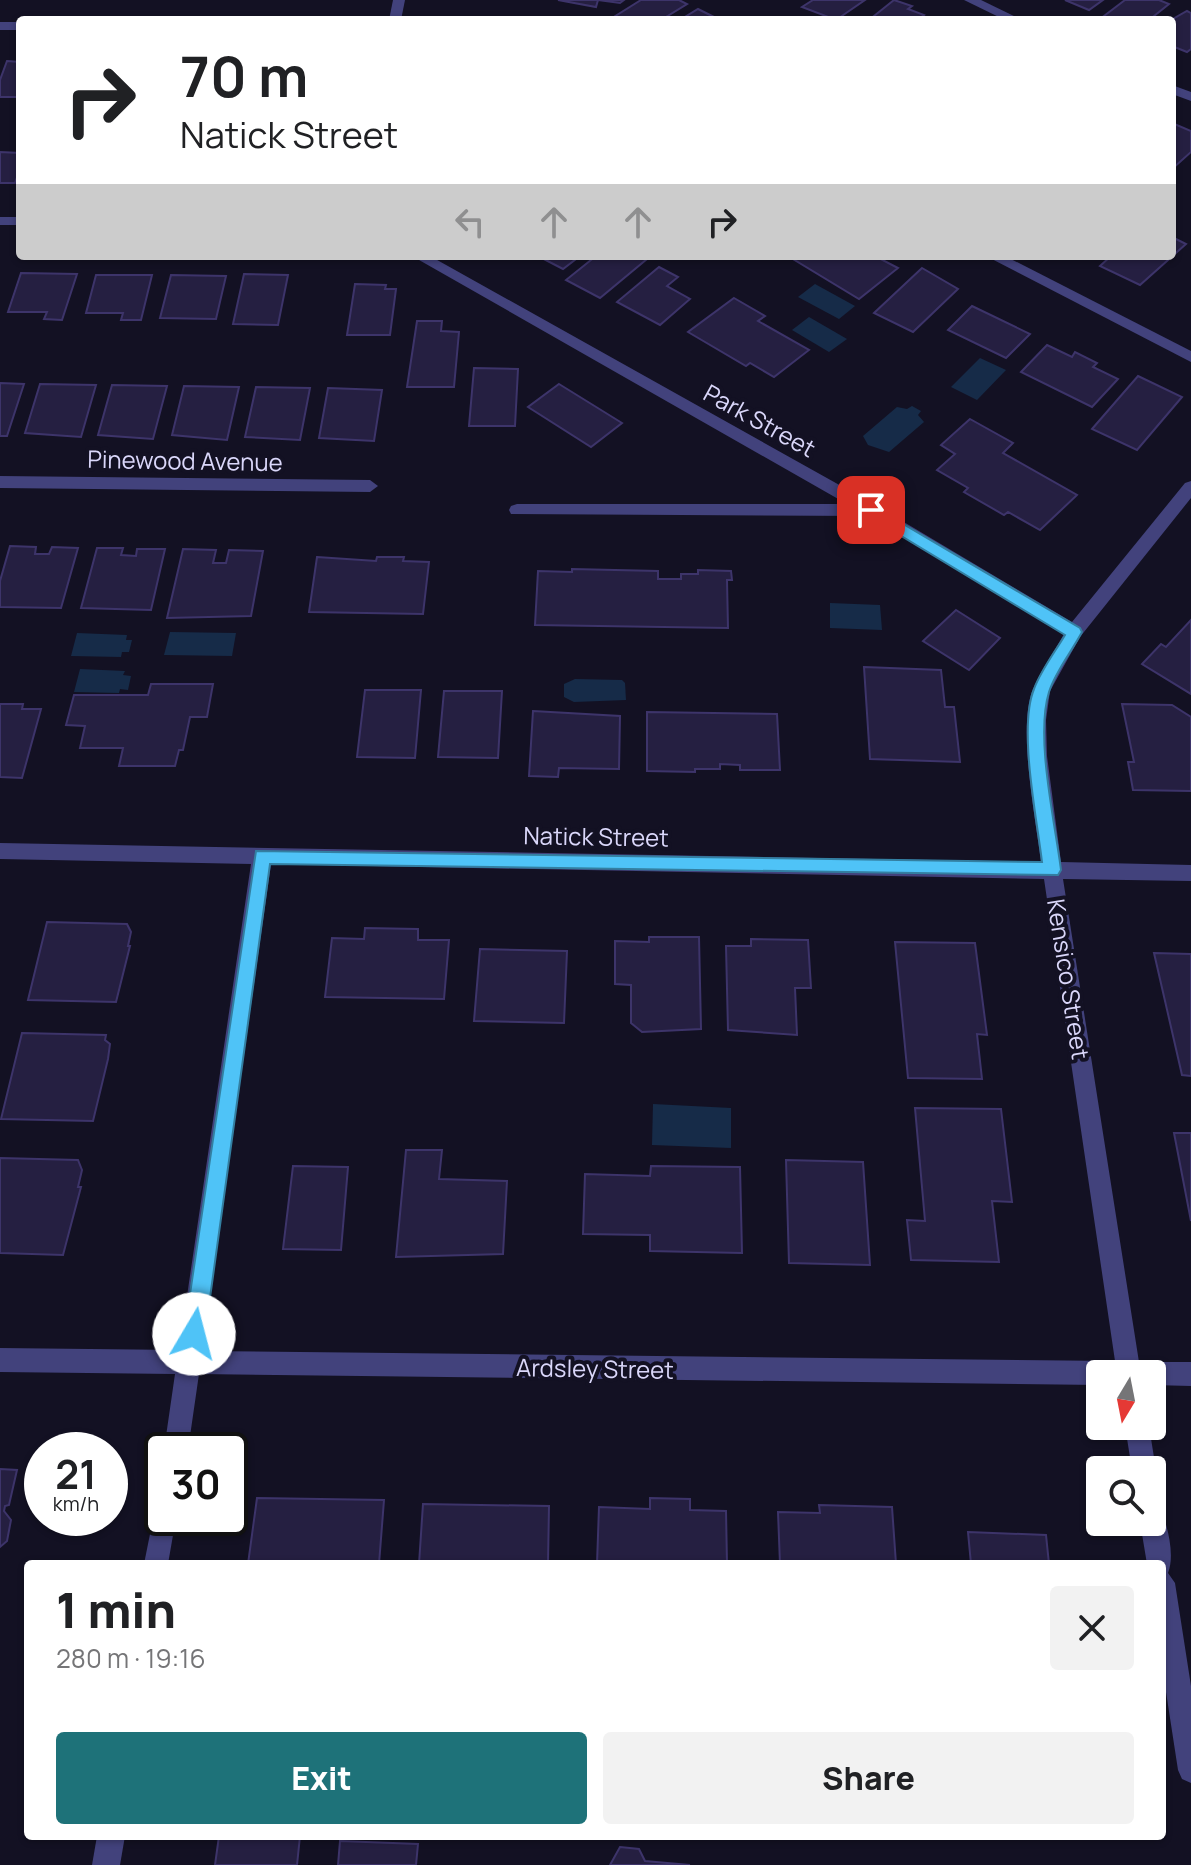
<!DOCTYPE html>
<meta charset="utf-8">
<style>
body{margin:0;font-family:Manrope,sans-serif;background:#f2f2f2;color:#202124;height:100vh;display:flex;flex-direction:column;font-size:30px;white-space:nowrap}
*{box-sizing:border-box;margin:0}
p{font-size:26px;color:#757577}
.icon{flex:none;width:44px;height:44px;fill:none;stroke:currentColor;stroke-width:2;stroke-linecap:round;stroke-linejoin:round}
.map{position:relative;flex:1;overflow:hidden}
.side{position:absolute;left:24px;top:1560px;width:1142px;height:280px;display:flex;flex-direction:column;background:#fff;border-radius:8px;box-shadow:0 2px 6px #0004}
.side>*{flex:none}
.banner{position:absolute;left:16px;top:16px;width:1160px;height:244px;border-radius:8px;box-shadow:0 2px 6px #0004;background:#fff;color:#202124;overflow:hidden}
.needle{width:52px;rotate:190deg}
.buttons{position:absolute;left:1086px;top:1360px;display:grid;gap:16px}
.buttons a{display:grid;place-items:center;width:80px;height:80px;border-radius:8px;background:#fff;box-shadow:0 2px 6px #0004;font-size:40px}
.speed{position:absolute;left:24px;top:1432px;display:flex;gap:16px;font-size:40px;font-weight:700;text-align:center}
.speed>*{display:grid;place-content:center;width:104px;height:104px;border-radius:50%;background:#fff;box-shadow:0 2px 6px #0004;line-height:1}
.speed small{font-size:20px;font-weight:400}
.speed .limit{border:4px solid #111;border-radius:12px;background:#fff;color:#111}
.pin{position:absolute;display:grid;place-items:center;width:68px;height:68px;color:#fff;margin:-34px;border-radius:16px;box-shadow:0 4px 12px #0006}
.me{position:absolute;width:88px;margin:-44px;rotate:8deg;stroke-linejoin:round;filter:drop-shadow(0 0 6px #0008)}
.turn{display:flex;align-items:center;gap:28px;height:168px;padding:0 32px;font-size:36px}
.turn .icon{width:104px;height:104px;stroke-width:2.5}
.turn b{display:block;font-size:56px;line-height:68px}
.lanes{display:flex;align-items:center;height:76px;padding:0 32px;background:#0003;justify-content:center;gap:40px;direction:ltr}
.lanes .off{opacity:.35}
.round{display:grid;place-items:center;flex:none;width:84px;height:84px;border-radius:8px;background:#f2f2f2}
.headline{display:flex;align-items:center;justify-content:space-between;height:136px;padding:0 32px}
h1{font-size:48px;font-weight:800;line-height:60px}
.button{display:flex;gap:16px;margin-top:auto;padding:16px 32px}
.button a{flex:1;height:92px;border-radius:8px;background:#1e7279;color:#fff;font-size:32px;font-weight:800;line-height:92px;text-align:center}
.button a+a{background:#f2f2f2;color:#202124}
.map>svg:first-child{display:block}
.water{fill:#162b48}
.building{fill:#251f41;stroke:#3d346a;stroke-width:2}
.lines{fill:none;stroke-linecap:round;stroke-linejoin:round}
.minor{fill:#42427c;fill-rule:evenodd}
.route{fill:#4fc3f7;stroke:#337fa1;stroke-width:2}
.labels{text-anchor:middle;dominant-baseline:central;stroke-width:8;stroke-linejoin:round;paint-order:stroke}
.street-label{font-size:24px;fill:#dad7fa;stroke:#131123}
</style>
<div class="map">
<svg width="1191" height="1865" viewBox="0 0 1191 1865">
<rect width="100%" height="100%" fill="#131123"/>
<g class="water">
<polygon points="815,284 855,306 839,319 798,297"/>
<polygon points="809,317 847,339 829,352 792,330"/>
<polygon points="980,358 1006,370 977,400 951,387"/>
<polygon points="912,406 921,411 918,415 924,422 889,452 868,445 863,436 897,407 907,409"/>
<polygon points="830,603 880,605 882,630 830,628"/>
<polygon points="170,632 236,633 232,656 164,655"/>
<polygon points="77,633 127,635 126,640 132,640 129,652 122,652 121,657 71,656"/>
<polygon points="80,669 125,671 123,675 131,676 128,690 120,689 119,693 74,692"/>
<polygon points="575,679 622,680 625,683 626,700 574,702 564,697 564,684"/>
<polygon points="653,1104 731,1108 731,1148 652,1145"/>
</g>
<g class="building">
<polygon points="558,0 624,0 620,3 598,0 596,7"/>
<polygon points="641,0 679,0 687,4 661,20 609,20"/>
<polygon points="813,0 865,0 836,20 802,7"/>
<polygon points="894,0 912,6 908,9 924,15 918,20 869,20"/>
<polygon points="1065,0 1103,0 1089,10"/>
<polygon points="1125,0 1159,0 1169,4 1149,20 1100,19"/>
<polygon points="698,9 720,20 680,20"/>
<polygon points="1187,11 1191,13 1191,49 1187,52 1172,46 1171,20"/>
<polygon points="7,61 20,62 20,97 0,97 0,80"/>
<polygon points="1172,123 1191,131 1191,152 1172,169"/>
<polygon points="0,152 20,153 20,169 15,183 0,183"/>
<polygon points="1172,237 1186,244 1140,285 1100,266 1111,256 1172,256"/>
<polygon points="538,256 580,256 563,269"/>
<polygon points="596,256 640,256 647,259 600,298 566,280"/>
<polygon points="788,256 875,256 898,268 859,299"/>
<polygon points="659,267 678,277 667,286 690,299 660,325 617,302"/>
<polygon points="922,268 958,289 913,332 874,313"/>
<polygon points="21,273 77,274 62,320 44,319 47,312 8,312"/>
<polygon points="244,274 288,275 278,325 233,324"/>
<polygon points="96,275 152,275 141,320 121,320 123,313 86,313"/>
<polygon points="171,275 226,276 216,319 160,318"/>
<polygon points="355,284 386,285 385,289 396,289 390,335 347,335"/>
<polygon points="734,298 765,316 758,321 809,350 774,377 750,363 746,366 688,332"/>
<polygon points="972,306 1030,334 1006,358 948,330"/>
<polygon points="417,321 442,321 441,331 459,332 454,387 407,387"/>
<polygon points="1047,345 1072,357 1075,352 1097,363 1093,367 1118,379 1092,407 1021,372"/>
<polygon points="474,368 518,369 515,426 469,426"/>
<polygon points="1138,376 1182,397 1137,450 1092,429"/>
<polygon points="0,383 24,384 7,436 0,436"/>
<polygon points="40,384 96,385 81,437 25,433"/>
<polygon points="559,384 622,423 591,447 528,407"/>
<polygon points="112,385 167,386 153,439 98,435"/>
<polygon points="184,386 239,387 227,440 172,435"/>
<polygon points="256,387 310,388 300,440 245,437"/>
<polygon points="328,388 382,390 374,441 319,438"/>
<polygon points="970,419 1013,443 1003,453 1077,495 1040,530 1008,512 1004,515 964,492 968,488 937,470 955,454 941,445"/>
<polygon points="10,546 36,547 35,554 49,554 52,547 78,548 61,608 0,607 0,581"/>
<polygon points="97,548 123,548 121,555 136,556 137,549 165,549 151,610 81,608"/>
<polygon points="183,549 216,550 213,563 226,563 229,550 263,551 251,616 167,618"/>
<polygon points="317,557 376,561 377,557 404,557 403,561 429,562 423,614 309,612"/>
<polygon points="572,569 658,571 658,579 681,579 681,574 698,574 698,570 731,571 732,580 727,580 728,628 535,625 538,571 572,572"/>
<polygon points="956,610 1000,638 969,670 923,641"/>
<polygon points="1191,620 1191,694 1142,664 1161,644 1166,647"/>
<polygon points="864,667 941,670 945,707 954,707 960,762 870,759"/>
<polygon points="151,684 213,684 207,717 190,717 183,750 179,750 175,766 119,766 123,748 80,748 85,726 66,725 74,695 148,695"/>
<polygon points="365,690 421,690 415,758 357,757"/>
<polygon points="444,691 502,691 498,758 438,757"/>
<polygon points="0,704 23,704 22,709 41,709 22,778 0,777"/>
<polygon points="1122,704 1172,705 1191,717 1191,791 1133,790 1128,762 1134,762"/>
<polygon points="533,711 620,716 619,769 559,768 558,777 529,776"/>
<polygon points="647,712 777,714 780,770 740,770 740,765 720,764 720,769 695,769 695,772 647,771"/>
<polygon points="47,922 127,924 131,932 128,946 130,946 116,1002 28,1000"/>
<polygon points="365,928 418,929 418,940 449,940 444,999 325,997 332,938 364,939"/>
<polygon points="649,937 699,937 701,1029 642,1032 631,1023 631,985 615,984 615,941 649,942"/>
<polygon points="751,939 808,940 811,988 795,988 797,1035 728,1030 726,946 751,946"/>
<polygon points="895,942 975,943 987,1035 977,1034 982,1079 908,1078"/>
<polygon points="480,949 567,951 564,1023 474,1021"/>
<polygon points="1154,953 1191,954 1191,1076 1182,1075"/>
<polygon points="22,1033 106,1035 105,1040 110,1044 108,1059 93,1121 1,1119"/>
<polygon points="915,1108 1001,1109 1012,1202 992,1201 999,1262 911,1260 907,1220 925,1221"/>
<polygon points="1174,1133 1191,1133 1191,1221"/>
<polygon points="406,1150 442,1150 439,1179 507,1181 503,1254 396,1257"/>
<polygon points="0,1158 78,1160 82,1170 78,1187 81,1187 63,1255 0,1253"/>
<polygon points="786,1160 863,1162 870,1265 789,1263"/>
<polygon points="293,1166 348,1167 341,1250 283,1249"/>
<polygon points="651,1166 740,1167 742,1253 650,1251 650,1235 583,1234 585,1174 650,1176"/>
<polygon points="0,1469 17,1470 9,1505 5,1506 4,1511 11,1520 7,1541 0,1547"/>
<polygon points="257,1498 384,1500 379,1564 248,1564"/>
<polygon points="650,1498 690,1499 690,1510 726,1511 727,1564 597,1564 599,1507 650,1509"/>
<polygon points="423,1504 549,1506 548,1564 419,1564"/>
<polygon points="819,1505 892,1507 896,1564 780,1564 778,1512 820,1513"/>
<polygon points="968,1532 1046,1535 1049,1564 971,1564"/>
<polygon points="219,1836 300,1836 297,1865 215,1865"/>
<polygon points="340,1841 418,1844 416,1865 338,1865"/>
<polygon points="620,1847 639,1849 645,1861 690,1865 610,1865"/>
</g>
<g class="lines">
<g class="minor">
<polygon points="393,0 405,0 401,20 389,20"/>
<polygon points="964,0 981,0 1022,20 1005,20"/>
<rect x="0" y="22" width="20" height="8"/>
<polygon points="1172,85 1191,92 1191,101 1172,94"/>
<rect x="0" y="217" width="20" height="8"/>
<path d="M412,256H430L877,506L1072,622L1185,483L1191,481V498L1080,637L1050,691L1046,720L1047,756L1061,862L1191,865V881L1063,879L1139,1362H1191V1386L1152,1385V1374H1100V1385L199,1374L188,1450H164L175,1374L0,1372V1348L179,1350L251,864L0,859V843L1041,862C1036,819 1017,728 1033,689C1041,670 1054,652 1064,634L868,516L511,514L509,510L511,506L517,504H847ZM271,864L1044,879L1115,1361L202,1351Z"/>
<polygon points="986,256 1005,256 1191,351 1191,362"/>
<polygon points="0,476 370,480 378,486 370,492 0,488"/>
<polygon points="1125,1426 1149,1426 1156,1470 1153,1479 1152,1470 1132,1470"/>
<polygon points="162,1507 162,1518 176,1518 168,1564 144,1564 155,1509"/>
<path d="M1152,1507L1161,1510C1168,1527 1175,1556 1168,1573L1175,1583L1191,1686V1783L1182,1779L1178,1770L1162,1666V1564H1147L1140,1522H1152Z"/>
<polygon points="97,1836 125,1836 120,1865 92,1865"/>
</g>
</g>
<path class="route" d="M871,505L1080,628L1082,632C1072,651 1055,672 1049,692C1035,737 1055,822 1061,870L1058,875L270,864L205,1334L202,1341L194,1344L187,1341L184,1334L256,851L1042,862C1037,819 1018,728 1034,689C1041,670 1055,652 1065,635L865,514L863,510Z"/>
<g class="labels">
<g class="street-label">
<text transform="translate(760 420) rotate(29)">Park Street</text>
<text transform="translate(185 460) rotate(1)">Pinewood Avenue</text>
<text transform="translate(596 836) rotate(1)">Natick Street</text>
<text transform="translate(1069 979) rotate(81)">Kensico Street</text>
<text transform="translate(595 1368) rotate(1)">Ardsley Street</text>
</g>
</g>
</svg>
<div class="buttons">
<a><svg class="needle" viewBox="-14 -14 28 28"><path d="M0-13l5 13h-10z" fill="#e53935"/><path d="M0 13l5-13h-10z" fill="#757577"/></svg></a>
<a><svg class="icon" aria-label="search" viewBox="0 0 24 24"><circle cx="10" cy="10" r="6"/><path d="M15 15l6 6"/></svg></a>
</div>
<div class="speed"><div>21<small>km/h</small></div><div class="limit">30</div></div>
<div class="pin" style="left:871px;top:510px;background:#d93025"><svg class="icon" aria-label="arrive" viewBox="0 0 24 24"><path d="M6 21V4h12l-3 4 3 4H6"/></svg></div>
<svg class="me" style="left:194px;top:1334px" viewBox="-20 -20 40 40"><circle r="19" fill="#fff"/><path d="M0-13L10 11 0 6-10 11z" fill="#4fc3f7"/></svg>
<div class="banner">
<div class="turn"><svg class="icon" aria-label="right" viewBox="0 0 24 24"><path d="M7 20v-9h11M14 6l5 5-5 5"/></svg><div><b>70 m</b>Natick Street</div></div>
<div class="lanes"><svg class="icon off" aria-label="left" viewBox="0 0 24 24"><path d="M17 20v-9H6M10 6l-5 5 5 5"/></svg><svg class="icon off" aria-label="ahead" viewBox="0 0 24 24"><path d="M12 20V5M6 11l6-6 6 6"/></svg><svg class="icon off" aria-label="ahead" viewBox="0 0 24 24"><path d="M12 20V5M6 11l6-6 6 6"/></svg><svg class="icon" aria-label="right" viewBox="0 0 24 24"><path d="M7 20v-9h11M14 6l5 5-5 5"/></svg></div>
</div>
<section class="side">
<div class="headline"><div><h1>1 min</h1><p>280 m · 19:16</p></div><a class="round"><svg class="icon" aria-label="close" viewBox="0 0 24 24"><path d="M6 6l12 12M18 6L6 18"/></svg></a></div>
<div class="button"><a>Exit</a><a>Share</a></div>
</section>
</div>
